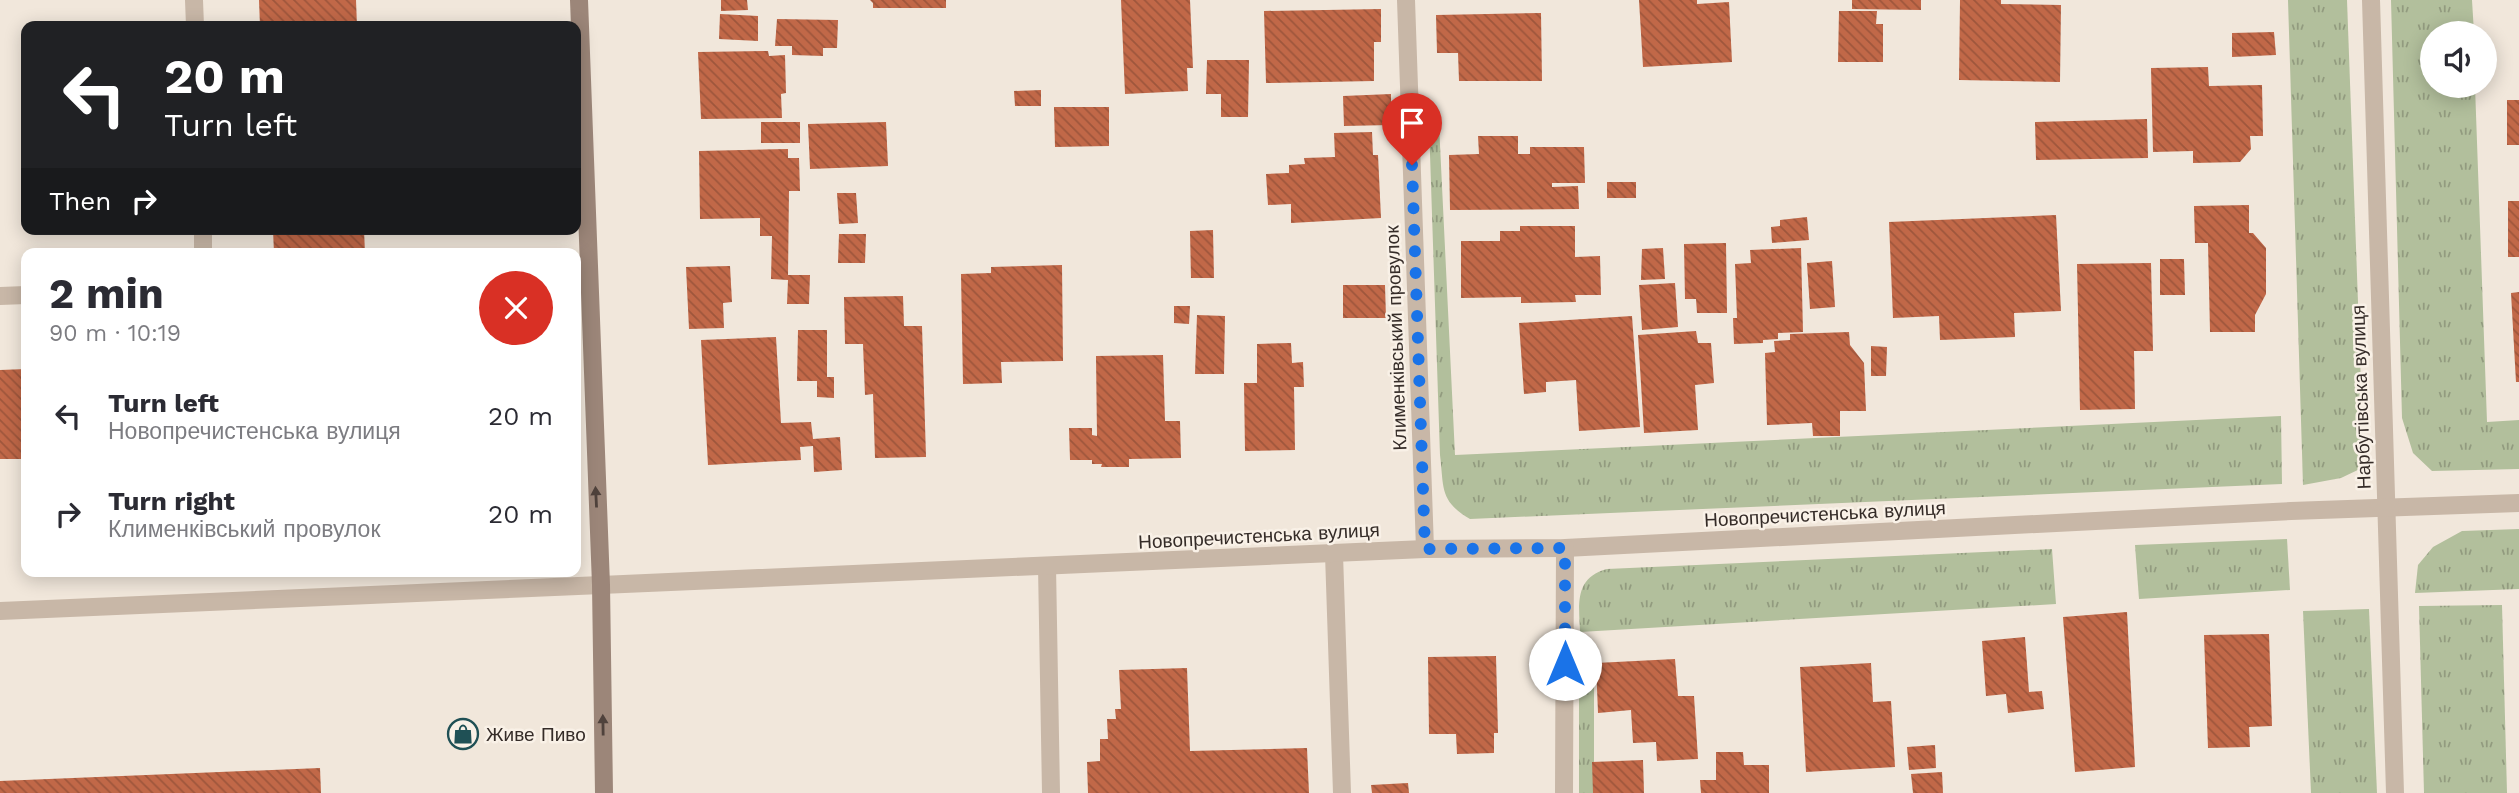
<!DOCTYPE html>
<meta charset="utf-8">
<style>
body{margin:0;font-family:"Work Sans",sans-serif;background:#f7f7f7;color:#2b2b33;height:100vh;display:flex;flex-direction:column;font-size:26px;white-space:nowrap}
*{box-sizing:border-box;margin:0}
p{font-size:23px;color:#7c7c81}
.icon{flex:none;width:38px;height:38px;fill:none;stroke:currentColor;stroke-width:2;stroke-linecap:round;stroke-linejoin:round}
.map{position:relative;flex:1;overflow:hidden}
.panel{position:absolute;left:21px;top:248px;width:560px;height:329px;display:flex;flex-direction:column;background:#fff;border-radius:14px;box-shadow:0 4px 18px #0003}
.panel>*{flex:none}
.top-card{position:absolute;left:21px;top:21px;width:560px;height:214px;border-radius:14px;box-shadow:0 4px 18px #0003;background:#202124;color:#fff;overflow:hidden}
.buttons{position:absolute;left:2420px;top:21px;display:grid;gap:14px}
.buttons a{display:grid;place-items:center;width:77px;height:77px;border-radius:50%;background:#fff;box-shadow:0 4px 18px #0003;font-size:35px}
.pin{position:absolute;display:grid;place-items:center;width:60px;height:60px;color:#fff;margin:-72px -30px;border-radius:50% 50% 50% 0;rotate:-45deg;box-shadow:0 0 7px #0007}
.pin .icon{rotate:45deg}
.me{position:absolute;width:77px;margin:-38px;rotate:0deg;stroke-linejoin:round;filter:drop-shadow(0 0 5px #0008)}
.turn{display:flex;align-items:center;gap:24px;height:147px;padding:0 28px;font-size:32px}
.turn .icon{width:91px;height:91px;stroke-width:2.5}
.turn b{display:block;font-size:49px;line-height:60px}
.then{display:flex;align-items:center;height:66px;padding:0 28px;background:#0003;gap:14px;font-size:26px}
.round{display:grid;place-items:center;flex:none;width:74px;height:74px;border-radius:37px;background:#f7f7f7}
.overview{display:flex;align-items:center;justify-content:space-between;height:119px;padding:0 28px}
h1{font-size:42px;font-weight:700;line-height:52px}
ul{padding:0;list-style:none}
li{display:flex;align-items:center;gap:21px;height:98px;padding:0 28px}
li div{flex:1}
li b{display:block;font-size:26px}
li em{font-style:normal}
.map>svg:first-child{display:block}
.grass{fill:url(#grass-tufts)}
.building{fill:url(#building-back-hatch)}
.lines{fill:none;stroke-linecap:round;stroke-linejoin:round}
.service{stroke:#c8b7a7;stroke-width:18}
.minor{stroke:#c8b7a7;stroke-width:18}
.tertiary{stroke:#c8b7a7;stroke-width:18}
.secondary{stroke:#9c8679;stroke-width:18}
.oneway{fill:#4f423c}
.route{stroke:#1a73e8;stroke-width:12;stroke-dasharray:0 21.6}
.labels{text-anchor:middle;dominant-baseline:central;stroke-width:5;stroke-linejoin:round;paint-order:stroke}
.street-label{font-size:19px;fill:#352c28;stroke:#f9f1e7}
.poi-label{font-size:19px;fill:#352c28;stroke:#f9f1e7;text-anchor:start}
</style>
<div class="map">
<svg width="2519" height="793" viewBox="0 0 2519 793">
<defs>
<pattern id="grass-tufts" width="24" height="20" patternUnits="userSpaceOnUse" patternTransform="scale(1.75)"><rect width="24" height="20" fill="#b2bf9c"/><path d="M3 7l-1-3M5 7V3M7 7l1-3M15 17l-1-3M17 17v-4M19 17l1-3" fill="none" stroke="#929b7f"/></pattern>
<pattern id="building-back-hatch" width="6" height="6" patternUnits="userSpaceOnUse" patternTransform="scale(1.75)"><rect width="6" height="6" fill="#c16848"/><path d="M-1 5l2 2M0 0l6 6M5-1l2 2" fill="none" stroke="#9e563c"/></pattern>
</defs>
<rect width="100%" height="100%" fill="#f1e7db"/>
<g class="grass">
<polygon points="2288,0 2347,0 2364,467 2341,478 2303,485"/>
<polygon points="2391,0 2472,0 2474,33 2432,33 2432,86 2475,86 2487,422 2519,420 2519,469 2432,471 2413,453 2402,418"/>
<path d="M1429,124H1439L1455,455L2281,416L2282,484L1470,519C1439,501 1444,487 1440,455Z"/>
<polygon points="2519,529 2519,589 2415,593 2418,565 2433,547 2462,531"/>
<polygon points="2287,539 2290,590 2139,599 2135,545"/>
<path d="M2052,549L2056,604L1580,632C1579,604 1574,578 1607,569Z"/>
<polygon points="2502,605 2507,793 2424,793 2419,606"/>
<polygon points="2369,609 2377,793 2311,793 2303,611"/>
<rect x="1579" y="648" width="15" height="145"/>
</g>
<g class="building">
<polygon points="259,0 356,0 357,26 260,26"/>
<polygon points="721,0 747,0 748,10 721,11"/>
<polygon points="870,0 946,0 946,8 873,8 873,3"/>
<polygon points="1121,0 1190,0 1193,68 1187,68 1188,91 1125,94"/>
<polygon points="1639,0 1697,0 1697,4 1729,2 1732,62 1643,67"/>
<polygon points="1852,0 1921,0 1921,10 1852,9"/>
<polygon points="1960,0 2001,0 2001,4 2061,5 2060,82 1959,80"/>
<polygon points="1381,9 1381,42 1374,42 1374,81 1266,83 1264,11"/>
<polygon points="1839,11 1877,11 1876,24 1883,24 1883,62 1838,62"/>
<polygon points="1541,13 1542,81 1459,81 1458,53 1437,53 1436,15"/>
<polygon points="720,14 758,16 758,41 719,39"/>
<polygon points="777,19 838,20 837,48 823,48 823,56 792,55 792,46 775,46"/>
<polygon points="2274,32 2276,55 2232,57 2232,33"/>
<polygon points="768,51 769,56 785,55 786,93 781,94 782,118 701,119 698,52"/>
<polygon points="1207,60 1249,60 1248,117 1221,117 1221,94 1206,94"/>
<polygon points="2208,67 2209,86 2262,85 2263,136 2250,136 2251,149 2240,162 2193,163 2193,151 2153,152 2151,68"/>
<polygon points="1041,90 1041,106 1015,106 1014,91"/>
<polygon points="1391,94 1391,125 1344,126 1343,96"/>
<rect x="2507" y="100" width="12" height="45"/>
<polygon points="1054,107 1109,107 1109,146 1055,147"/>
<polygon points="2147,119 2148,158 2036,160 2035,122"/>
<rect x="761" y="122" width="39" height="21"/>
<polygon points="886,122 888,166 810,169 808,124"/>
<polygon points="1372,132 1373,155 1378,155 1381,218 1291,223 1291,204 1268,205 1266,174 1289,173 1289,165 1305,164 1304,158 1335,157 1334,133"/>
<polygon points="1478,136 1518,136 1518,154 1530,154 1530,147 1584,147 1585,183 1552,183 1552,187 1578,186 1579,209 1450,210 1449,155 1479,154"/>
<polygon points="788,149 788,158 799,158 800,191 789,191 788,275 810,275 809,304 787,304 788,280 771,279 772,236 760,236 760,218 700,219 699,151"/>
<rect x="1607" y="182" width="29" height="16"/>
<polygon points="837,193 856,193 858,223 839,224"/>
<rect x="2508" y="201" width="11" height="56"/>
<polygon points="2249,205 2249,233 2253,233 2266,248 2266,294 2255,315 2255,332 2210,332 2208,243 2195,243 2194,206"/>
<polygon points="2056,215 2061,311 2014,313 2015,337 1940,340 1939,316 1893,318 1889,222"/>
<polygon points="1807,217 1809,240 1772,243 1771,227 1780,226 1780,220"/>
<polygon points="1520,226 1575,226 1575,257 1600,256 1601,295 1575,295 1576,302 1521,303 1521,297 1461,298 1461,241 1500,241 1500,231 1520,231"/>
<polygon points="273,229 364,229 365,254 274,254"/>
<polygon points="1213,230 1214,278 1191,278 1190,231"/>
<polygon points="839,234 866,234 865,263 838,263"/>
<polygon points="1726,243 1727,313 1697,313 1696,299 1685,299 1684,244"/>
<polygon points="1663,248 1665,279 1641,280 1642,249"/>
<polygon points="1801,248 1803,332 1778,333 1778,339 1763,340 1763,343 1734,344 1733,318 1737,318 1735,264 1751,263 1750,250"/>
<polygon points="2160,259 2184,259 2185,295 2160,295"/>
<polygon points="1832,261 1835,307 1810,309 1807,263"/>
<polygon points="2151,263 2153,351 2134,351 2135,409 2080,410 2077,264"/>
<polygon points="1062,265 1063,361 1001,362 1002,383 963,384 961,274 991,273 991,267"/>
<polygon points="730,266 732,302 723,303 724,328 689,329 686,267"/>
<polygon points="1675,283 1678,327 1642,330 1639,285"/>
<polygon points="1343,285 1385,285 1386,318 1343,318"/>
<polygon points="2519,292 2519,382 2516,382 2511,293"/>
<polygon points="903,296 904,326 922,326 926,457 875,458 873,394 865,395 863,344 845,344 844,297"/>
<polygon points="1174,306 1190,306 1189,324 1174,323"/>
<polygon points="1197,315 1225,316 1224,374 1195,374"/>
<polygon points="1632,316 1640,427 1579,431 1576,380 1546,382 1546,392 1524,394 1519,323"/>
<polygon points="798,330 827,330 827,377 834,377 834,398 817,397 817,381 797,381"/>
<polygon points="1696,331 1698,343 1711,343 1714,383 1695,385 1698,430 1644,433 1638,335"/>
<polygon points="1849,332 1850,345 1864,363 1866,411 1840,411 1840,436 1813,436 1812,423 1767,425 1765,353 1775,352 1774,341 1790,340 1790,334"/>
<polygon points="776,337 781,423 811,422 813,439 840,437 842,470 814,472 813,446 800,447 801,460 708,465 701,340"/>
<polygon points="1291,343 1292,363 1303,362 1304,387 1294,387 1295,450 1245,451 1244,383 1257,383 1257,344"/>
<polygon points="1871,346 1887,347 1886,376 1871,376"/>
<polygon points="1163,355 1165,421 1180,421 1181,458 1129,459 1129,467 1101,467 1102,464 1092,464 1092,460 1070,460 1069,428 1092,428 1092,435 1097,436 1096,356"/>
<polygon points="26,369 26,459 0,459 0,370"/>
<polygon points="2127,612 2135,767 2075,772 2063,617"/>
<polygon points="2269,634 2272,726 2249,727 2250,747 2208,748 2204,635"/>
<polygon points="2025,637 2029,692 2042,691 2044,709 2008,713 2006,694 1986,696 1982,641"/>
<polygon points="1496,656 1498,733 1494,733 1494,753 1457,754 1456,734 1429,734 1428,657"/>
<polygon points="1675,659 1678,696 1694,696 1698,759 1657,761 1656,742 1633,743 1631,710 1598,713 1596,663"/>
<polygon points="1871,663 1873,702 1891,701 1895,767 1806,772 1800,667"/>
<polygon points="1187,668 1190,751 1307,748 1309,793 1088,793 1087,762 1100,761 1100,739 1108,739 1107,719 1116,719 1115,709 1121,709 1119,670"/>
<polygon points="1935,745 1936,768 1909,770 1907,747"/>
<polygon points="1716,752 1743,752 1744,765 1769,765 1769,793 1701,793 1700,780 1716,780"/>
<polygon points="1643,760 1644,793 1593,793 1592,762"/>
<polygon points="320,768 321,793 0,793 0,781"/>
<polygon points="1942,772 1943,793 1913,793 1911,774"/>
<polygon points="1408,783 1409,793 1372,793 1371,785"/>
</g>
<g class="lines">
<g class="service">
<polyline points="194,0 195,26"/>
<polyline points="203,229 203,254"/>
<polyline points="0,296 26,295"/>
<polyline points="1334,554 1342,793"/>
<polyline points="1047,566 1051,793"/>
</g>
<g class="minor">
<polyline points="1406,0 1425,549"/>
<polyline points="2371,0 2395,793"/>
<polyline points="601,585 1425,549 1565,548 2291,511 2519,503"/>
<polyline points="1564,793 1565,548"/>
</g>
<polyline class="tertiary" points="0,611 601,585"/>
<polyline class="secondary" points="579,0 601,585 604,793"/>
</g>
<defs><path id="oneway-solid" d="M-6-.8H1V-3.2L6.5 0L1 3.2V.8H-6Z" transform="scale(1.75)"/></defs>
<g class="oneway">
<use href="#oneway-solid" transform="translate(596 497) rotate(-93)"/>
<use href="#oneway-solid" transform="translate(603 725) rotate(-91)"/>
</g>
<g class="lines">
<polyline class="route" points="1412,165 1425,549 1565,548 1565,664"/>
</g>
<defs>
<g id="shop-ring" transform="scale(1.575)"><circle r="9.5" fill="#f9f1e7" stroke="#1f5055" stroke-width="1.5"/><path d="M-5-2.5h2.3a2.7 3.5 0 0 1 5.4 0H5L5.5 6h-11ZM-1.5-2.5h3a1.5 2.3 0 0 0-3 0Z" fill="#1f5055"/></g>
</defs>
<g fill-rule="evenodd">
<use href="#shop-ring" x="463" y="734"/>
</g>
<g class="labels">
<g class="street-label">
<text transform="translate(1396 338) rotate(-92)">Клименківський провулок</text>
<text transform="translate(2361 397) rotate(-92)">Нарбутівська вулиця</text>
<text transform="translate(1825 514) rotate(-3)">Новопречистенська вулиця</text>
<text transform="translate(1259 536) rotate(-3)">Новопречистенська вулиця</text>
</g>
<g class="poi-label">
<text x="486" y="734">Живе Пиво</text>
</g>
</g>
</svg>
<div class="buttons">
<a><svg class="icon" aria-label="sound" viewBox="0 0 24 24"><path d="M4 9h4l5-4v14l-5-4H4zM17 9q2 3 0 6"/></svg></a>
</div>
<div class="pin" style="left:1412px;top:165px;background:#d93025"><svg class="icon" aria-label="arrive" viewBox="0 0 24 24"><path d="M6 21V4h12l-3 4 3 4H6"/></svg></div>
<svg class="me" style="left:1565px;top:664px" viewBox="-20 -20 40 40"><circle r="19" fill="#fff"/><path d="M0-13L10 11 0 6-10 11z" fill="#1a73e8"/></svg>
<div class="top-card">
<div class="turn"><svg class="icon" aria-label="left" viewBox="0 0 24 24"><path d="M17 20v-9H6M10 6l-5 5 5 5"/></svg><div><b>20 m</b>Turn left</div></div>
<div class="then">Then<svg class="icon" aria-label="right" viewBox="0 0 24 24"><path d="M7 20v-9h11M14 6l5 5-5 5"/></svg></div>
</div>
<section class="panel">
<div class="overview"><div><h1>2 min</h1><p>90 m · 10:19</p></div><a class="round" style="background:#d93025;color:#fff"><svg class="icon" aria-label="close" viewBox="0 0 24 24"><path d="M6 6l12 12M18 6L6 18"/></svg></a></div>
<ul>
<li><svg class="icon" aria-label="left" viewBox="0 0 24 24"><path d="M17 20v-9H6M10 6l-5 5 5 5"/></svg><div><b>Turn left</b><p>Новопречистенська вулиця</p></div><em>20 m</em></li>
<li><svg class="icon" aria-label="right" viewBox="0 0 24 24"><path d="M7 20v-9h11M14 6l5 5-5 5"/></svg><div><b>Turn right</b><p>Клименківський провулок</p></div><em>20 m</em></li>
</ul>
</section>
</div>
